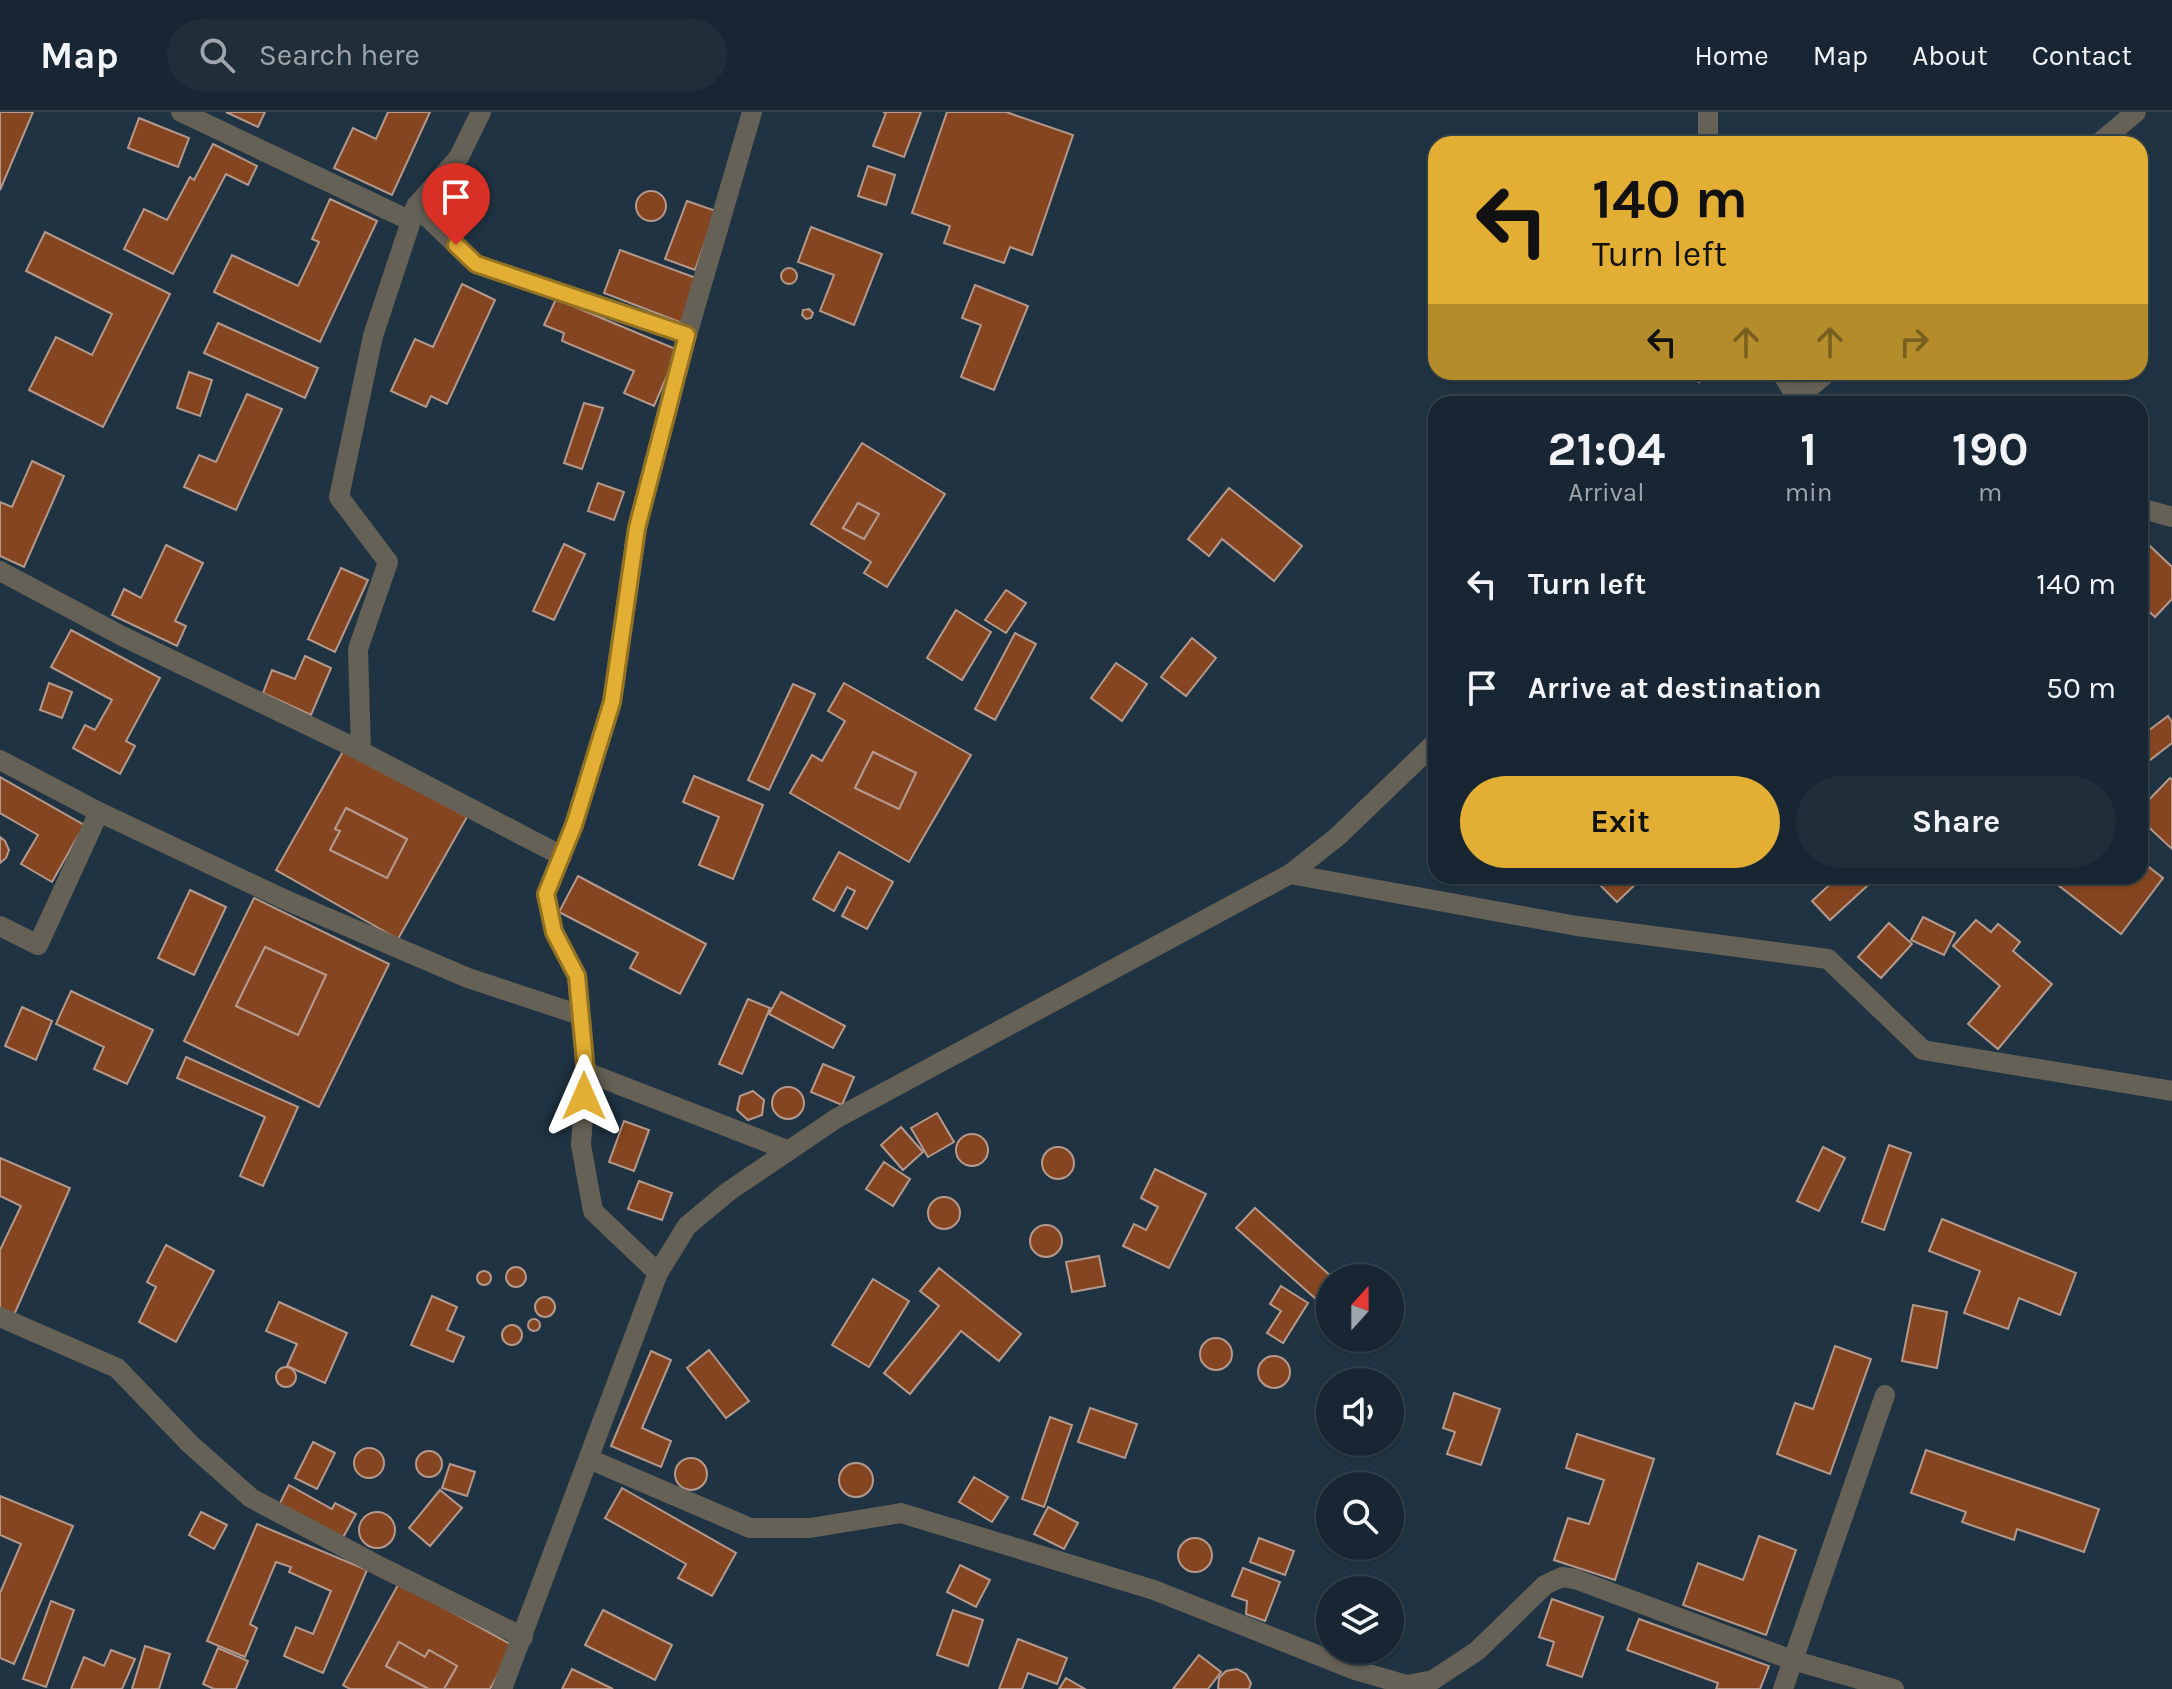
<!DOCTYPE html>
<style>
body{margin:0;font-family:Karla,sans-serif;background:#202e3a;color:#f1f3f6;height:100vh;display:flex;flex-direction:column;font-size:30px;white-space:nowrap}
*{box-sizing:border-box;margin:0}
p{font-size:26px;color:#9ea5ac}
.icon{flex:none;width:44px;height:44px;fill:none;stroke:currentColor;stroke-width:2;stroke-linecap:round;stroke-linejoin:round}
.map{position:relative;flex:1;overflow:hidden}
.panel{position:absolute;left:1428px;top:284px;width:720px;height:488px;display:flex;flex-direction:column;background:#172632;border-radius:24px;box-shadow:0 2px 6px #0004,0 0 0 2px #36434d}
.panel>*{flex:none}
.top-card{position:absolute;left:1428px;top:24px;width:720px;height:244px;border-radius:24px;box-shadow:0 2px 6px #0004,0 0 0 2px #36434d;background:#e2af34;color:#111;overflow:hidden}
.needle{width:52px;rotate:21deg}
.controls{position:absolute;left:1316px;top:1152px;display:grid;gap:16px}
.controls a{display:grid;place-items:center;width:88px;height:88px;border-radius:50%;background:#172632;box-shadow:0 2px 6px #0004,0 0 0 2px #36434d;font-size:40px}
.pin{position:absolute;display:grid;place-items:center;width:68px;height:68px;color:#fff;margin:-82px -34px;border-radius:50% 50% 50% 0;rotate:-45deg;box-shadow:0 0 8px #0007}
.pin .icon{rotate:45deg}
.me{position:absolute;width:88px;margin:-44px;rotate:0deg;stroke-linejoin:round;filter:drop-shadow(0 0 6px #0008)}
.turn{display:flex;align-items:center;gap:28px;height:168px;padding:0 32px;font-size:36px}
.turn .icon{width:104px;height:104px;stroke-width:2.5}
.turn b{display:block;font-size:56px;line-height:68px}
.lanes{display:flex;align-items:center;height:76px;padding:0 32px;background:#0003;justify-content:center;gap:40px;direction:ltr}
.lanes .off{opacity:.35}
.eta{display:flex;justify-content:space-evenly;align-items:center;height:136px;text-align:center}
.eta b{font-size:48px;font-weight:700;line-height:56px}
.button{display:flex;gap:16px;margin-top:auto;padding:16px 32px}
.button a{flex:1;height:92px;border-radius:48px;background:#e2af34;color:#111;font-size:32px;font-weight:700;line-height:92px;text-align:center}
.button a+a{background:#202e3a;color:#f1f3f6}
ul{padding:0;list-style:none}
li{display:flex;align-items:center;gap:24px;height:104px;padding:0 32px}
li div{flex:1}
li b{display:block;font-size:30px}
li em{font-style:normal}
header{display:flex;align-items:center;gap:48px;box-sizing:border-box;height:112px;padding:0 40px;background:#172632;border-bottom:2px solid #36434d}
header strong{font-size:38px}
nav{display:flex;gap:44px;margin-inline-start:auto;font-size:28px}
.search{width:560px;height:72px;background:#202e3a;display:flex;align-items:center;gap:20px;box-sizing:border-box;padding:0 28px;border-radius:44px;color:#9ea5ac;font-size:30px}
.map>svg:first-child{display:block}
.building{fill:#854521;stroke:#b4998c;stroke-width:2;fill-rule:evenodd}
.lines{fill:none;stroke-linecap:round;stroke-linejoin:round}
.street{stroke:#656156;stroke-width:20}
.route-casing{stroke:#937222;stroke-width:20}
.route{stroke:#e2af34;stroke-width:14}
</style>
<header>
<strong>Map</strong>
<div class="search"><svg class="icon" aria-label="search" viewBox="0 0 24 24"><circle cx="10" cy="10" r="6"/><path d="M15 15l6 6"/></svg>Search here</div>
<nav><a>Home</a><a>Map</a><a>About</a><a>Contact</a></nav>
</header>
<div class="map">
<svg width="2172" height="1577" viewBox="0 0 2172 1577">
<rect width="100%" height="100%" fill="#1f3342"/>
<g class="building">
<polygon points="0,0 33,0 0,78"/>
<polygon points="226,0 265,0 258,15"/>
<polygon points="388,0 430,0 392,83 334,56 353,16 376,27"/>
<polygon points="883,0 921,0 904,45 873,34 886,1"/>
<polygon points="947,0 1006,0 1073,23 1032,143 1010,135 1004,151 944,131 950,114 912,101"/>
<polygon points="139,6 189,26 178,55 128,36"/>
<polygon points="213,32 257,54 248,73 226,62 173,162 124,137 144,97 167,108 190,65 194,68"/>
<polygon points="868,54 895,63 886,93 858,84"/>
<circle cx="651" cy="94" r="15"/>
<polygon points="330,87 377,109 320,230 214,180 232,143 298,174 319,130 312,127"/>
<polygon points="687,89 716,99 695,158 665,147"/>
<polygon points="811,115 882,142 854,213 820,199 834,163 798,150"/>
<polygon points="45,120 170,182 103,315 29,278 56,225 92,243 112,202 26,159"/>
<polygon points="620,138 699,167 682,211 604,181"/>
<circle cx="789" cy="164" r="8"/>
<polygon points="462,172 495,188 447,292 431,284 426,295 391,279 415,227 433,235"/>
<polygon points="975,173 1028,194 994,278 961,265 981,213 962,206"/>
<polygon points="556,187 678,238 654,294 624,281 634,259 562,229 564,221 544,213"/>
<polygon points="809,197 813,201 811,206 806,207 802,203 803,198"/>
<polygon points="218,211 318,256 305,286 204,241"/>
<polygon points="189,260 212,268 200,304 177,296"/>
<polygon points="1685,260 1706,260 1699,270"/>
<polygon points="247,282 282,297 236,398 184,375 199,343 216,350"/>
<polygon points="584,291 603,296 582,357 564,351"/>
<path d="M862,331L945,382L887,475L864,461L871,450L811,412ZM858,391L879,402L864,427L843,416Z"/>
<polygon points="32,349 64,364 24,455 0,444 0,390 12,395"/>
<polygon points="598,371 624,380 614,408 588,399"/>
<polygon points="1229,376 1302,434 1274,469 1222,427 1209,444 1188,427"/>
<polygon points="858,391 879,402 864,427 843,416"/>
<polygon points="564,432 585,442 554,508 533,499"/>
<polygon points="166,433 203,451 175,509 186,514 177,534 112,503 124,477 141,486"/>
<polygon points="2150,434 2172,455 2172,487 2155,505 2140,491 2140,445"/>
<polygon points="341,456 368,468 335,540 308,527"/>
<polygon points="1006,478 1026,491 1006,521 985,508"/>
<polygon points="956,498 991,520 962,568 927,546"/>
<polygon points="71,518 160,566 126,629 135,634 120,662 73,636 85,613 95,618 112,588 51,555"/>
<polygon points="1015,521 1036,532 995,608 975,597"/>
<polygon points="1192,526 1216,546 1186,584 1161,565"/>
<polygon points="305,544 331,556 311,603 263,581 272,558 295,567"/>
<polygon points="1116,551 1147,572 1122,609 1091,586"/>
<polygon points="49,571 72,580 62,606 40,598"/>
<path d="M844,571L971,643L909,750L790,681L812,643L822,649L845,609L828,599ZM873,640L916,661L899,697L855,676Z"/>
<polygon points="793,572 815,582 769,678 748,668"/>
<polygon points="2168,604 2172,610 2172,631 2150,648 2140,636 2140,625"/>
<path d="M345,636L467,705L398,827L276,758ZM346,696L407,727L387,766L330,738L340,719L335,717Z"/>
<polygon points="873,640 916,661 899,697 855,676"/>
<polygon points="694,664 763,693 733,767 699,753 719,705 683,690"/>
<polygon points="0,665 84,713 52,770 21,752 38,723 0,701"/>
<polygon points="2170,666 2172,668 2172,737 2140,707 2140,697"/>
<polygon points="346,696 407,727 387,766 330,738 340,719 335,717"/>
<polygon points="0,725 5,729 9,738 6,746 0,751"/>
<polygon points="839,740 893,770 867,817 842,804 855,779 847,775 834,799 813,787"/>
<polygon points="2140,748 2163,766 2121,822 2058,773 2065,764 2140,764"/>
<polygon points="578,764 706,832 680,882 630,856 638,841 559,800"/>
<polygon points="1610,764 1644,764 1617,790 1600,773"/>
<polygon points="1839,764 1878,764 1830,808 1812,789"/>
<polygon points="190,778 226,795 194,863 158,846"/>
<path d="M254,786L389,852L319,995L184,929ZM265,835L326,863L298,923L236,894Z"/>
<polygon points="1923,805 1955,821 1944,843 1911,828"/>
<polygon points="1976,808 1991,820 1998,812 2020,830 2013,839 2052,872 1998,937 1968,912 2000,874 1953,834"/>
<polygon points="1889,811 1912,832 1881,866 1858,845"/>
<polygon points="265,835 326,863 298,923 236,894"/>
<polygon points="71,879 153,918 127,972 94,957 104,935 56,912"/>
<polygon points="781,880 845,914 833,936 769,902"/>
<polygon points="748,887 770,896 742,962 719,952"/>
<polygon points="22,895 52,909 36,948 5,934"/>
<polygon points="186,945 298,995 263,1074 240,1064 265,1005 177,966"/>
<polygon points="823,952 854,965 842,993 811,980"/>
<circle cx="788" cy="991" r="16"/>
<polygon points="753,979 764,988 762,1003 748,1008 737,998 740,984"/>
<polygon points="937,1001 954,1030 928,1045 911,1016"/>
<polygon points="624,1009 649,1018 634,1059 609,1050"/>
<polygon points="901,1015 923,1040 903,1058 881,1033"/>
<circle cx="972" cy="1038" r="16"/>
<polygon points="1889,1033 1911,1041 1884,1118 1862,1110"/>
<circle cx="1058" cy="1051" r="16"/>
<polygon points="1823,1035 1845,1046 1819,1099 1797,1089"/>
<polygon points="0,1046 70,1076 14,1203 0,1196 0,1138 21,1094 0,1084"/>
<polygon points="884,1050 910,1067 893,1094 866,1077"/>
<polygon points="1155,1057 1206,1082 1169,1156 1123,1134 1134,1112 1146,1118 1158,1095 1141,1086"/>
<polygon points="639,1069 672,1081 662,1108 628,1097"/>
<circle cx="944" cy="1101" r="16"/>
<polygon points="1255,1096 1333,1166 1330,1166 1330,1171 1316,1187 1236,1116"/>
<polygon points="1942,1107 2076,1161 2060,1203 2019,1186 2008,1217 1964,1201 1980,1159 1929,1139"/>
<circle cx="1046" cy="1129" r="16"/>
<polygon points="166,1133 214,1159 176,1230 139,1210 156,1175 147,1170"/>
<polygon points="1099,1144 1105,1174 1072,1180 1066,1150"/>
<circle cx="516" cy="1165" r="10"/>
<polygon points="939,1156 1021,1222 999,1249 961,1219 910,1282 884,1261 939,1194 920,1179"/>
<circle cx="484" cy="1166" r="7"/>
<polygon points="873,1167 909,1189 869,1255 832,1233"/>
<polygon points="1281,1174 1308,1191 1283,1231 1267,1221 1281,1199 1270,1192"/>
<polygon points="432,1184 457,1195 447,1218 464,1225 453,1250 411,1233"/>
<circle cx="545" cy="1195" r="10"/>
<polygon points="279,1190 347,1221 325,1271 287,1254 297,1232 266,1219"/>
<polygon points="1913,1193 1947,1200 1937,1256 1902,1249"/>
<circle cx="534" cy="1213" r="6"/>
<circle cx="512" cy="1223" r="10"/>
<circle cx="1216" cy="1242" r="16"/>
<polygon points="1835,1234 1871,1247 1830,1362 1777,1342 1795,1291 1813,1297"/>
<polygon points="709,1238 749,1289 726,1306 687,1256"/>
<polygon points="651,1239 671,1248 642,1316 671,1329 661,1355 611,1334"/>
<circle cx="1274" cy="1260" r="16"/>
<circle cx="286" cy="1265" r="10"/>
<polygon points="1454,1281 1500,1297 1481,1353 1447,1342 1455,1320 1443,1316"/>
<polygon points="1090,1296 1137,1312 1125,1346 1078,1330"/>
<polygon points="1050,1305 1072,1313 1044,1395 1022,1387"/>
<polygon points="1577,1322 1654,1347 1615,1468 1554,1448 1568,1406 1589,1412 1604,1368 1566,1356"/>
<polygon points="313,1330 335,1341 317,1377 295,1366"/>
<circle cx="369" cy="1351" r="15"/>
<polygon points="1926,1338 2099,1397 2084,1440 2017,1417 2014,1428 1962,1410 1966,1400 1911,1381"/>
<circle cx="429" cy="1352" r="13"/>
<circle cx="691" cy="1362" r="16"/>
<circle cx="856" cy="1368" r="17"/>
<polygon points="450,1352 475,1360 467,1384 442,1376"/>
<polygon points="974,1365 1008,1385 992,1410 959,1390"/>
<polygon points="289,1373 332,1397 335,1391 356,1402 341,1429 278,1395"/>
<polygon points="622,1376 736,1441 712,1484 678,1466 686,1452 605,1406"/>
<polygon points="440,1378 462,1396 430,1434 409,1416"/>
<polygon points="0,1384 73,1414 14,1552 0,1546 0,1481 21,1432 0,1423"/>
<polygon points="1048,1395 1078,1411 1064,1437 1034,1422"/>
<circle cx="377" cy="1418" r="18"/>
<polygon points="201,1400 227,1413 214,1437 189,1423"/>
<polygon points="257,1412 367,1458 323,1561 284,1544 296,1515 313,1522 331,1479 289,1460 291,1455 276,1450 250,1512 257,1516 245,1545 207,1529"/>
<polygon points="1759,1424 1796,1438 1766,1523 1683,1493 1698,1451 1743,1468"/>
<polygon points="1259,1426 1294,1439 1285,1463 1250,1450"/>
<circle cx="1195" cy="1443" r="17"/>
<polygon points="960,1453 990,1468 976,1495 947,1480"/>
<polygon points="1243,1456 1280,1470 1265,1509 1246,1502 1247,1489 1232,1484"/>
<polygon points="399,1471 514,1534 490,1577 444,1577 457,1554 429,1538 425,1545 399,1530 386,1554 429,1577 350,1577 343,1573"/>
<polygon points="1552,1487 1603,1505 1582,1565 1547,1553 1554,1530 1539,1525"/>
<polygon points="51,1489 74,1498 46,1575 23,1567"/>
<polygon points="603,1498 672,1533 655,1568 585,1533"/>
<polygon points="953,1498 983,1508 968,1554 937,1543"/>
<polygon points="1639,1507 1769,1554 1760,1577 1716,1577 1718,1571 1627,1538"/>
<polygon points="1018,1527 1067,1546 1057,1572 1028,1561 1022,1577 999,1577"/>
<polygon points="399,1530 425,1545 429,1538 457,1554 444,1577 429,1577 386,1554"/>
<polygon points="145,1534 170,1542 159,1577 132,1577"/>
<polygon points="218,1536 248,1549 236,1577 214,1577 203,1572"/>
<polygon points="111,1538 135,1547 122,1577 71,1577 84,1545 104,1554"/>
<polygon points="1199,1543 1221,1560 1208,1577 1173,1577"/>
<polygon points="572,1557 613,1577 562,1577"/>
<polygon points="1237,1557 1246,1562 1251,1571 1249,1577 1218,1577 1219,1566 1226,1559"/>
<polygon points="1066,1566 1085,1577 1059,1577"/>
</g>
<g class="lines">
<g class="street">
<polyline points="181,0 411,109"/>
<polyline points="1708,0 1708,32"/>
<polyline points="2098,32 2136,0"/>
<polyline points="416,94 476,152 687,223"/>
<polyline points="1781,260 1797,286"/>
<polyline points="1790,292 1828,260"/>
<polyline points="2140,396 2172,405"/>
<polyline points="0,459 122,524 347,632 562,744"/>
<polyline points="361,639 358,537 388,450 339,385 373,224 416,94 459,45 481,0"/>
<polyline points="0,648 99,700 288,789 468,866 580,903"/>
<polyline points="1290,762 1577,814 1828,847 1923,938 2172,979"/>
<polyline points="0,814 38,833 99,700"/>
<polyline points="586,960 787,1038"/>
<polyline points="658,1161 593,1099 581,1033 586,960 577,864 554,820 546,782 574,713 612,590 637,416 687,223 752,0"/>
<polyline points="0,1205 117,1256 190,1332 251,1386 379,1454 523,1525"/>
<polyline points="589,1347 750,1416 810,1416 901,1401 1154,1478 1355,1558 1407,1573 1433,1568 1477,1539 1545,1473 1562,1465 1575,1467 1792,1548 1894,1577"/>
<polyline points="502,1577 658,1161 687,1114 729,1079 837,1006 1290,762 1337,725 1436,630"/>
<polyline points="1783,1577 1885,1283"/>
</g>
</g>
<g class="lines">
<g class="route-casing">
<polyline id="route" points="456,133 476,152 687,223 637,416 612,590 574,713 546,782 554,820 577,864 586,960 584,984"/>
</g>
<use href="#route" class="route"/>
</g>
</svg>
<div class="controls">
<a><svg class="needle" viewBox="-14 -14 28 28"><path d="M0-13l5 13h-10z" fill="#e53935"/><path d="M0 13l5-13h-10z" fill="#9ea5ac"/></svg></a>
<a><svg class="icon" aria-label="sound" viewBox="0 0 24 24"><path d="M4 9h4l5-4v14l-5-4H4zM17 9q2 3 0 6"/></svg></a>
<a><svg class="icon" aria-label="search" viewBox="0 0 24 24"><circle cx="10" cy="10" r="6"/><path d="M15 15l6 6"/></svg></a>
<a><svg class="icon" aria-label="layers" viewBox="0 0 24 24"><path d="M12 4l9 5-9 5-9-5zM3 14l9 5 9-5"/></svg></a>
</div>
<div class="pin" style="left:456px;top:133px;background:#d93025"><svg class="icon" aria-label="arrive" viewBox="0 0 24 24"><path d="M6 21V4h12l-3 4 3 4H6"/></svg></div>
<svg class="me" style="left:584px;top:984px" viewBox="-20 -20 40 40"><path d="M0-17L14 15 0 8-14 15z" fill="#e2af34" stroke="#fff" stroke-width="4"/></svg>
<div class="top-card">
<div class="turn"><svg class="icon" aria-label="left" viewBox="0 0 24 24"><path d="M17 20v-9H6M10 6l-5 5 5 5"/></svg><div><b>140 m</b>Turn left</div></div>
<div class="lanes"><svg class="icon" aria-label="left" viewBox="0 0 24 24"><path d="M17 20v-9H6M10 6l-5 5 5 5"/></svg><svg class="icon off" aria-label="ahead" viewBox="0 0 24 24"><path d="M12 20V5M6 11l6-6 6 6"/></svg><svg class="icon off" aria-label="ahead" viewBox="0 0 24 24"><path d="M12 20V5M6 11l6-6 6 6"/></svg><svg class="icon off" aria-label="right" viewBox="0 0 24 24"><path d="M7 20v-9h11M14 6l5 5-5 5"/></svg></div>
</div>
<section class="panel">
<div class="eta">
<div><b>21:04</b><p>Arrival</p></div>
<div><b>1</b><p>min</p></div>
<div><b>190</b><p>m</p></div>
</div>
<ul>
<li><svg class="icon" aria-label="left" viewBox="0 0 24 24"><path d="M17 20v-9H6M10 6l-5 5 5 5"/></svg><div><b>Turn left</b></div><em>140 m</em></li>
<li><svg class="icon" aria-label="arrive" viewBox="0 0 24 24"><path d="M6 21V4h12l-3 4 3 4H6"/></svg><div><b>Arrive at destination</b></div><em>50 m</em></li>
</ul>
<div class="button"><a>Exit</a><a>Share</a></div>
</section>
</div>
